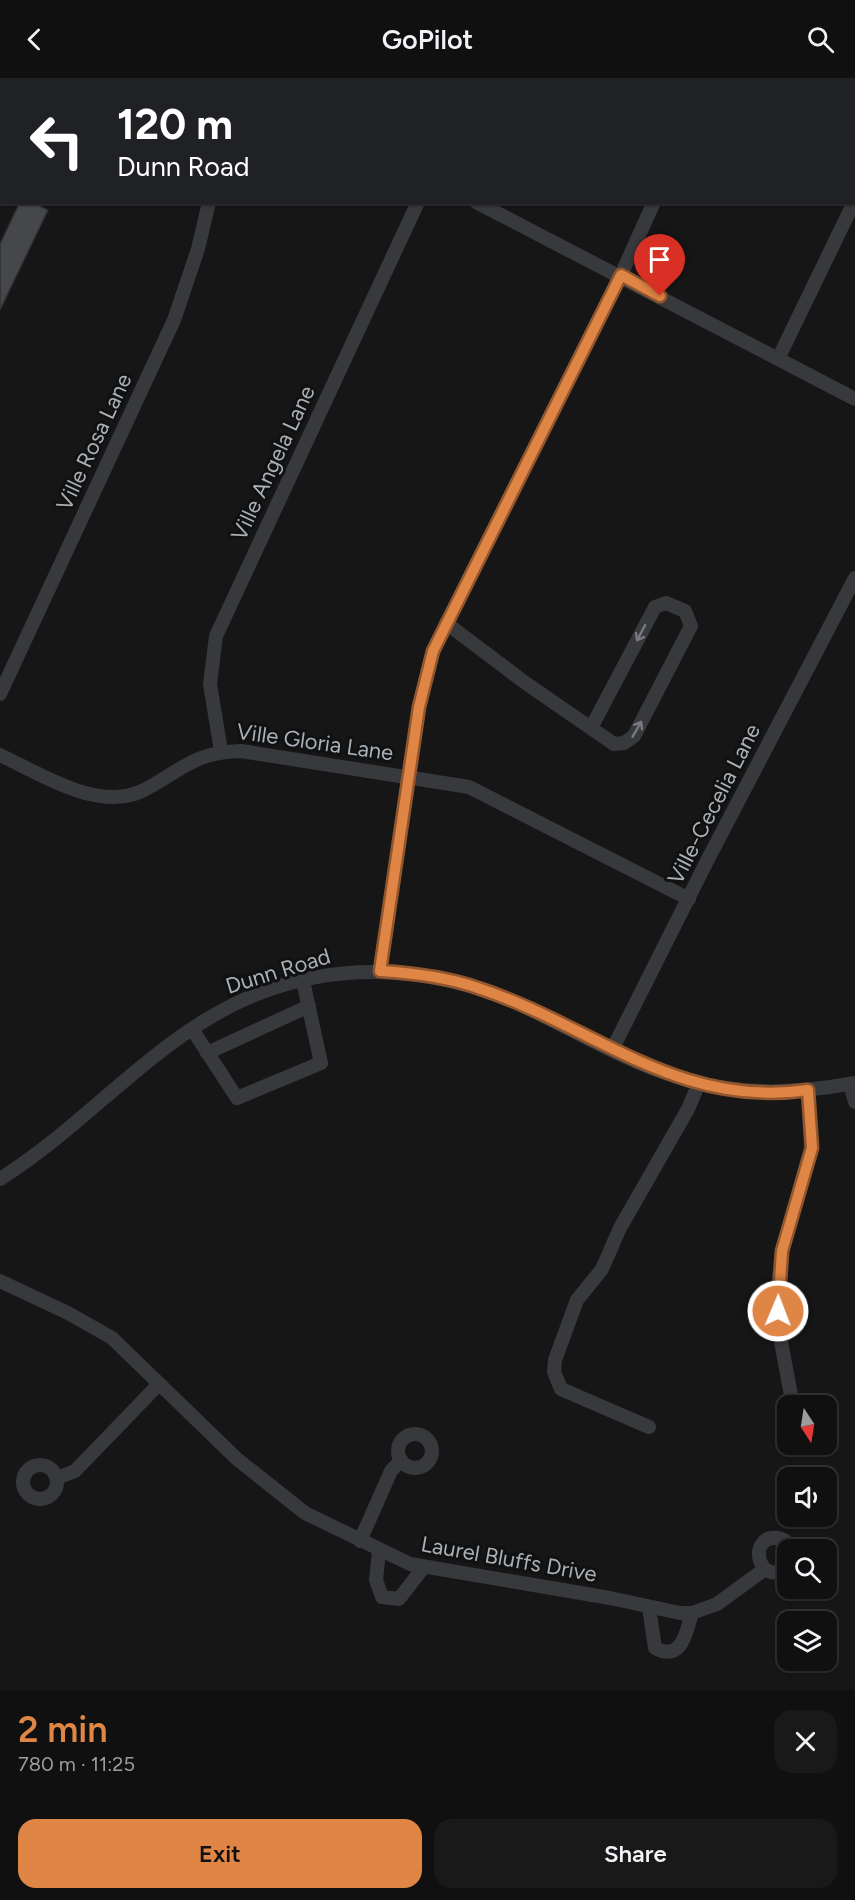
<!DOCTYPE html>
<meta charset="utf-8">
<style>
body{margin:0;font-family:Figtree,sans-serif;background:#19191a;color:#f1f3f6;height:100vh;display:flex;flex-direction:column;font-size:22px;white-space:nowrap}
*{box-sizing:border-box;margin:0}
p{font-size:20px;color:#9c9d9f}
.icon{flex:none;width:33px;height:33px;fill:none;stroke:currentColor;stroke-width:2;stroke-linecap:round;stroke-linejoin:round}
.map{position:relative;height:1612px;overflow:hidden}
.drawer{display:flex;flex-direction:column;background:#101011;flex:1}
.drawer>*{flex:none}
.top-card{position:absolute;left:0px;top:0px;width:855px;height:126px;box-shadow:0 2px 4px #0004,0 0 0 2px #303031;background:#202124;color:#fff;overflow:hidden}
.needle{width:39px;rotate:168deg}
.fabs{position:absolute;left:777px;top:1317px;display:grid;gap:12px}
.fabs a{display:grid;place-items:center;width:60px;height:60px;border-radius:12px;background:#101011;box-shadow:0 2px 4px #0004,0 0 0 2px #303031;font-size:30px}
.pin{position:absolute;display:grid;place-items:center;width:51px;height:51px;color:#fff;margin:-62px -26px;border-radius:50% 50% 50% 0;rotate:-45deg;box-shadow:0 0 6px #0007}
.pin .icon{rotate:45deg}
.me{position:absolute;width:66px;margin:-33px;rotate:1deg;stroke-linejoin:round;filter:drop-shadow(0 0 4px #0008)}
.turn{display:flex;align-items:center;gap:21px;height:126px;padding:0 18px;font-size:27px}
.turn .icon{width:78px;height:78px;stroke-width:2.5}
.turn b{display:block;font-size:42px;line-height:51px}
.round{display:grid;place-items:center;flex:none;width:63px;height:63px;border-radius:18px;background:#19191a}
.summary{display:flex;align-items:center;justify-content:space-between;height:102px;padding:0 18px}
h1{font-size:36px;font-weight:600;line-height:45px;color:#df8545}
.button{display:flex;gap:12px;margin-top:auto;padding:12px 18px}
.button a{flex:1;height:69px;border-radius:18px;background:#df8545;color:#111;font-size:24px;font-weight:600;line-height:69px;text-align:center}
.button a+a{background:#19191a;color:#f1f3f6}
header{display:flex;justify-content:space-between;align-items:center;height:78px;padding:0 18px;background:#101011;font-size:27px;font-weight:600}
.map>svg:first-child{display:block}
.building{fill:#45474a;stroke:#303133;stroke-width:1.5}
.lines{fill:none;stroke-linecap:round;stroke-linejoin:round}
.minor{stroke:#37393c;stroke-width:14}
.oneway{stroke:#767a7f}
.route-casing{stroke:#91562d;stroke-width:15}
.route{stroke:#df8545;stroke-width:10}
.labels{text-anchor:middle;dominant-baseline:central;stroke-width:6;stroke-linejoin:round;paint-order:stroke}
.street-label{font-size:22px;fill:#a9b0b6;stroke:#111112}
</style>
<header><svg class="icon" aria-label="back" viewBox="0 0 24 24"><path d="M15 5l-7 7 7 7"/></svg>GoPilot<svg class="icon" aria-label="search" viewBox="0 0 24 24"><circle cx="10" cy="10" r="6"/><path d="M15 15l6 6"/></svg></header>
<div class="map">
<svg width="855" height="1612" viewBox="0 0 855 1612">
<rect width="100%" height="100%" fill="#161617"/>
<polygon class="building" points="20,124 32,124 48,132 0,232 0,166"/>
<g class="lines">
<g class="minor">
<polyline points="203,0 204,2"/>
<polyline points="239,0 241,2"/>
<polyline points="287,2 288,0"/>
<polyline points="474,2 475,0"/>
<polyline points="711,2 711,0"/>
<polyline points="476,124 855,321"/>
<polyline points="778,281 855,122"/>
<polyline points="446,545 527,606 614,666 624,665 634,658 691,548 685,533 666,525 655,529 591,650"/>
<polyline points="0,616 174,242 198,171 209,124"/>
<polyline points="221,673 210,606 216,558 418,124"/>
<path d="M0,677C41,696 99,735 144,712C182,692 194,674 241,673L469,709L689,821"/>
<polyline points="380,893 419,629 433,573 621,197 654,124"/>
<polyline points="192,951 237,1020 321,985 303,903"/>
<polyline points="612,972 706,785 855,500"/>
<polyline points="207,975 309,928"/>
<polyline points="850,1006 855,1024"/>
<path d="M0,1101C85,1048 151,964 243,922C334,881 434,887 523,928C574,952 623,982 677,999C735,1018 796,1016 855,1005"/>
<polyline points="0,1203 68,1235 112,1260 237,1381 305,1435 410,1486 610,1520 680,1535 692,1535 717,1526 765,1491"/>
<polyline points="793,1328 779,1253 779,1199 782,1173 811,1070 808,1012"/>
<polyline points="649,1349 561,1311 554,1294 555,1282 577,1222 602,1191 620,1150 688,1031 699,1005"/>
<circle cx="415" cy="1373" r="17"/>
<circle cx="40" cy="1404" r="17"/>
<polyline points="57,1400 75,1393 159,1306"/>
<polyline points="360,1463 391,1393 401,1382"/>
<polyline points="379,1473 376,1502 382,1519 399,1521 423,1490"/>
<path d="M788,1490C757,1510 747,1457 777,1460C785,1461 789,1465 792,1472"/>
<path d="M649,1529L655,1570C682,1584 686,1555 692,1535"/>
</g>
</g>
<defs><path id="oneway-shaft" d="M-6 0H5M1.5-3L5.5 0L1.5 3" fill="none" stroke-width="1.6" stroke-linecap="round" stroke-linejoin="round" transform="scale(1.5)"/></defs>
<g class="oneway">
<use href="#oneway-shaft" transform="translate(641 555) rotate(118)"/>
<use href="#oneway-shaft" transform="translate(637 651) rotate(-60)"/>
</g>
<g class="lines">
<g class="route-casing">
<path id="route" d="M660,218L621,197L433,573L419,629L380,893C413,895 447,899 478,910C592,947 677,1031 808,1012L812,1070L782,1173L778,1233"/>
</g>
<use href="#route" class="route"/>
</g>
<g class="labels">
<g class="street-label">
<text transform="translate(94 364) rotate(-65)">Ville Rosa Lane</text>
<text transform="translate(273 385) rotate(-65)">Ville Angela Lane</text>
<text transform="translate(315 664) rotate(8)">Ville Gloria Lane</text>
<text transform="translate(714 726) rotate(-63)">Ville-Cecelia Lane</text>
<text transform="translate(278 893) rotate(-17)">Dunn Road</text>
<text transform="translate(509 1481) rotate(10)">Laurel Bluffs Drive</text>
</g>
</g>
</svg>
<div class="fabs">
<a><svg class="needle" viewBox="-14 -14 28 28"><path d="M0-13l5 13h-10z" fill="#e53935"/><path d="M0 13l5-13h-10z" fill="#9c9d9f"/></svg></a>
<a><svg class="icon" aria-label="sound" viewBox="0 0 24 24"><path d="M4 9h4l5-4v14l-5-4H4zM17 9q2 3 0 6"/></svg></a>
<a><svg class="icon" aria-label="search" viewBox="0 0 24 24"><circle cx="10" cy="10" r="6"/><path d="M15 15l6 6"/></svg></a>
<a><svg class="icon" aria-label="layers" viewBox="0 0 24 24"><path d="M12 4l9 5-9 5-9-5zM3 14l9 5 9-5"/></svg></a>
</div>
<div class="pin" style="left:660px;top:218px;background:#d93025"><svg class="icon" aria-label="arrive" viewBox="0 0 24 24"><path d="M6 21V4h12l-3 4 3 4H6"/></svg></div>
<svg class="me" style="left:778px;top:1233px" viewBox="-20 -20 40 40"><circle r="17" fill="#df8545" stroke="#fff" stroke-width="3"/><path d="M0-11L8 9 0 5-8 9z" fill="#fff"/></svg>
<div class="top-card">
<div class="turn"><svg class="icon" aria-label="left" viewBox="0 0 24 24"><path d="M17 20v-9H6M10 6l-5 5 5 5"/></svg><div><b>120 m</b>Dunn Road</div></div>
</div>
</div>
<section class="drawer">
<div class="summary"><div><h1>2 min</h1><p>780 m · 11:25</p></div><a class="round"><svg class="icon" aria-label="close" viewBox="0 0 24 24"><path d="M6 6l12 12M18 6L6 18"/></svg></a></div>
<div class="button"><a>Exit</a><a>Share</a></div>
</section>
